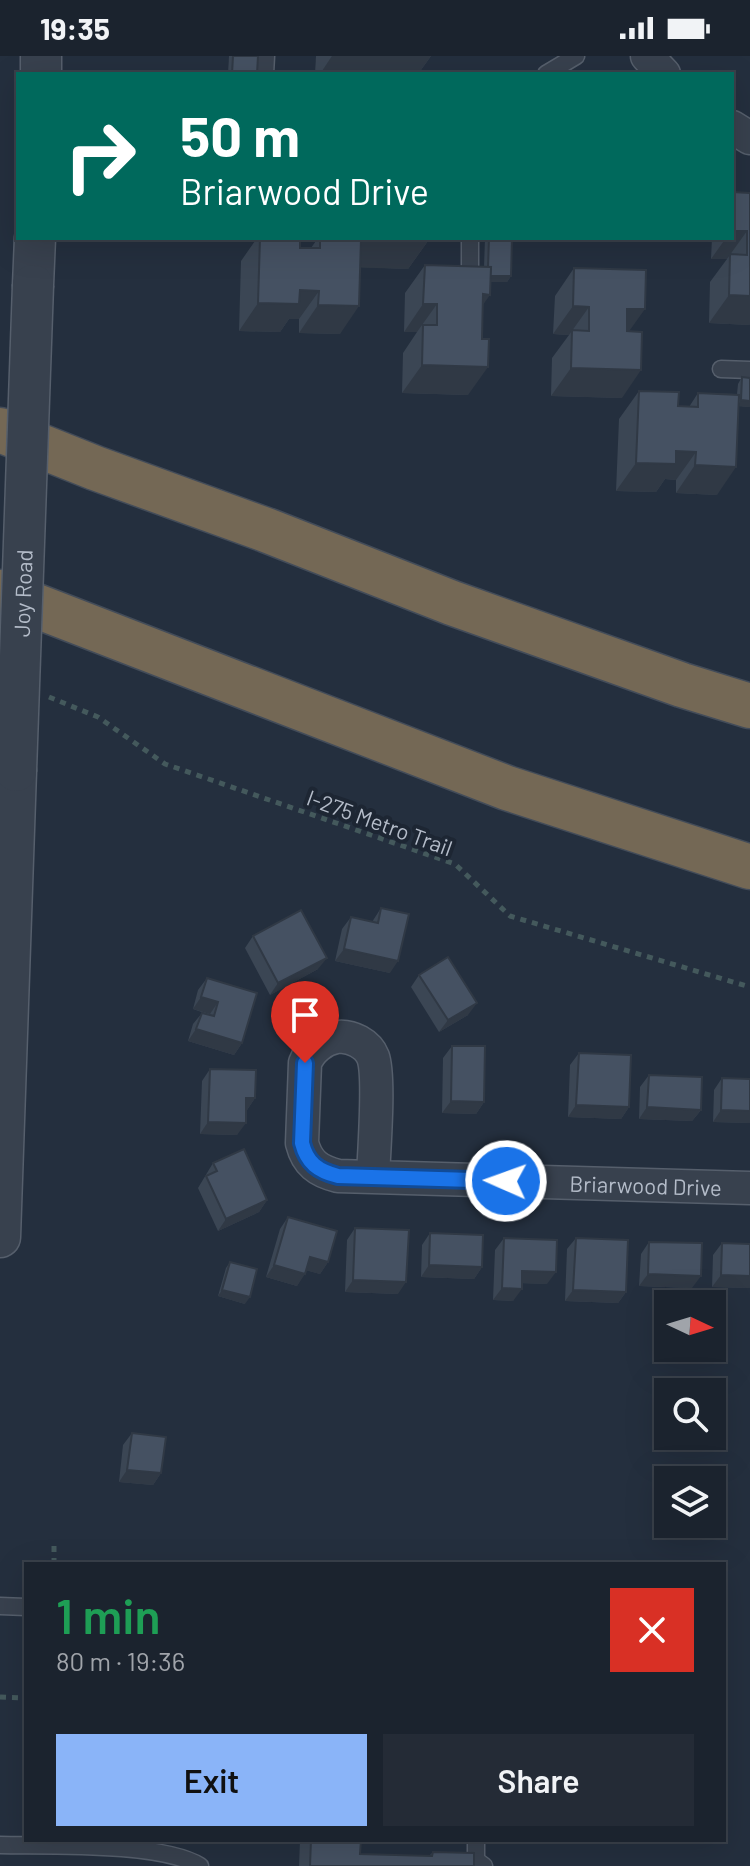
<!DOCTYPE html>
<meta charset="utf-8">
<style>
body{margin:0;font-family:Barlow,sans-serif;background:#242b36;color:#f1f3f6;height:100vh;display:flex;flex-direction:column;font-size:30px;white-space:nowrap}
*{box-sizing:border-box;margin:0}
p{font-size:26px;color:#a0a4aa}
.icon{flex:none;width:44px;height:44px;fill:none;stroke:currentColor;stroke-width:2;stroke-linecap:round;stroke-linejoin:round}
.map{position:relative;flex:1;overflow:hidden}
.details{position:absolute;left:24px;top:1506px;width:702px;height:280px;display:flex;flex-direction:column;background:#1b232e;border-radius:0px;box-shadow:0 8px 32px #0002,0 0 0 2px #39404a}
.details>*{flex:none}
.guide{position:absolute;left:16px;top:16px;width:718px;height:168px;border-radius:0px;box-shadow:0 8px 32px #0002,0 0 0 2px #39404a;background:#00695c;color:#fff;overflow:hidden}
.needle{width:52px;rotate:94deg}
.buttons{position:absolute;left:654px;top:1234px;display:grid;gap:16px}
.buttons a{display:grid;place-items:center;width:72px;height:72px;border-radius:0px;background:#1b232e;box-shadow:0 8px 32px #0002,0 0 0 2px #39404a;font-size:40px}
.pin{position:absolute;display:grid;place-items:center;width:68px;height:68px;color:#fff;margin:-82px -34px;border-radius:50% 50% 50% 0;rotate:-45deg;box-shadow:0 0 8px #0007}
.pin .icon{rotate:45deg}
.me{position:absolute;width:88px;margin:-44px;rotate:272deg;stroke-linejoin:round;filter:drop-shadow(0 0 6px #0008)}
.turn{display:flex;align-items:center;gap:28px;height:168px;padding:0 32px;font-size:36px}
.turn .icon{width:104px;height:104px;stroke-width:2.5}
.turn b{display:block;font-size:56px;line-height:68px}
.round{display:grid;place-items:center;flex:none;width:84px;height:84px;border-radius:0px;background:#242b36}
.headline{display:flex;align-items:center;justify-content:space-between;height:136px;padding:0 32px}
h1{font-size:48px;font-weight:600;line-height:60px;color:#1e9e55}
.primary-button{display:flex;gap:16px;margin-top:auto;padding:16px 32px}
.primary-button a{flex:1;height:92px;border-radius:0px;background:#8ab4f8;color:#111;font-size:32px;font-weight:600;line-height:92px;text-align:center}
.primary-button a+a{background:#242b36;color:#f1f3f6}
.status{display:flex;justify-content:space-between;align-items:center;height:56px;padding:0 40px;background:#1b232e;direction:ltr}
.status svg{height:22px;fill:currentColor}
.map>svg:first-child{display:block}
.lines{fill:none;stroke-linecap:round;stroke-linejoin:round}
.service-casing{stroke:#565f6c;stroke-width:19}
.minor-casing{stroke:#565f6c;stroke-width:35}
.tertiary-casing{stroke:#565f6c;stroke-width:43}
.motorway-casing{stroke:#434c59;stroke-width:47}
.path{stroke:#44595c;stroke-width:5;stroke-dasharray:6 6;stroke-linecap:butt}
.service{stroke:#38414e;stroke-width:16}
.minor{stroke:#38414e;stroke-width:32}
.tertiary{stroke:#38414e;stroke-width:40}
.motorway{stroke:#746855;stroke-width:44}
.tertiary-bridge-casing{stroke:#565f6c;stroke-width:43;stroke-linecap:butt}
.tertiary-bridge{stroke:#38414e;stroke-width:40}
.wall{fill:#3b4654}
.shaded-wall{fill:#303945}
.building{fill:#455162;stroke:#303945;stroke-width:2}
.route-casing{stroke:#114b97;stroke-width:20}
.route{stroke:#1a73e8;stroke-width:14}
.labels{text-anchor:middle;dominant-baseline:central;stroke-width:8;stroke-linejoin:round;paint-order:stroke}
.street-label{font-size:22px;fill:#b4bcc9;stroke:#1d2633}
</style>
<div class="status"><b>19:35</b><svg viewBox="0 0 49 12"><path d="M0 12V9h3v3zM5 12V6h3v6zM10 12V3h3v9zM15 12V0h3v12zM26 1h20v11H26zM47 4h2v5h-2z"/></svg></div>
<div class="map">
<svg width="750" height="1810" viewBox="0 0 750 1810">
<rect width="100%" height="100%" fill="#242f3e"/>
<g class="lines">
<g class="service-casing">
<g id="service">
<polyline points="265,18 266,0"/>
<polyline points="546,18 576,0"/>
<polyline points="470,224 470,182"/>
<polyline points="721,313 750,314"/>
<polyline points="0,1550 26,1551"/>
<polyline points="476,1784 476,1804 484,1810"/>
<path d="M0,1789C49,1790 161,1786 200,1810"/>
</g>
</g>
<g class="minor-casing">
<g id="minor">
<polyline points="647,0 664,18"/>
<polyline points="732,71 750,82"/>
<path id="s1" d="M373,1120C374,1096 380,1020 373,1001C368,988 351,979 337,981C323,983 310,994 305,1007L302,1087C307,1107 318,1115 338,1120L750,1132"/>
</g>
</g>
<g class="tertiary-casing">
<g id="tertiary">
<polyline points="41,18 41,0"/>
<polyline points="33,229 35,182"/>
<polyline points="0,1181 16,715"/>
</g>
</g>
<g class="motorway-casing">
<g id="motorway">
<polyline points="0,374 95,412 266,474 452,547 682,629 750,650"/>
<polyline points="0,536 507,732 750,811"/>
</g>
</g>
<g class="path">
<polyline points="49,641 98,661 165,708 455,808 510,860 750,931"/>
<polyline points="54,1508 54,1489"/>
<polyline points="0,1641 26,1642"/>
</g>
<use href="#service" class="service"/>
<use href="#minor" class="minor"/>
<use href="#tertiary" class="tertiary"/>
<use href="#motorway" class="motorway"/>
<g class="tertiary-bridge-casing">
<g id="tertiary-bridge">
<path id="s2" d="M16,715L33,229"/>
</g>
</g>
<use href="#tertiary-bridge" class="tertiary-bridge"/>
</g>
<g class="wall">
<polygon points="229,0 258,0 257,18 228,18"/>
<polygon points="316,0 431,0 418,18 315,18"/>
<polygon points="750,137 750,269 709,267 710,226 727,203 711,203 712,182 732,182"/>
<polygon points="257,182 300,182 300,192 311,192 318,182 428,182 428,185 408,213 360,211 340,278 299,277 299,263 289,263 280,276 239,275 241,205"/>
<polygon points="485,182 512,182 511,220 507,226 490,226 483,249 482,283 468,339 402,337 403,297 417,276 404,276 405,237 425,209 484,211"/>
<polygon points="574,212 629,275 622,342 551,340 552,302 569,279 553,278 555,240"/>
<polygon points="742,321 750,351 738,350 717,439 676,437 676,424 665,423 656,436 616,435 619,363 639,335 678,350 689,351 698,337 737,338 738,328"/>
<polygon points="381,852 390,917 335,905 342,873 351,861 372,866"/>
<polygon points="253,880 318,913 270,939 245,892"/>
<polygon points="419,919 468,959 439,976 411,931"/>
<polygon points="207,922 242,987 234,999 188,985 193,968 202,957 210,959 193,953 198,934"/>
<polygon points="452,990 484,1046 476,1058 442,1057 443,1002"/>
<polygon points="579,997 629,1051 621,1063 568,1061 570,1009"/>
<polygon points="210,1013 255,1042 247,1054 237,1079 200,1078 202,1025"/>
<polygon points="649,1019 701,1054 692,1065 639,1063 640,1031"/>
<polygon points="722,1022 750,1023 750,1067 713,1066 714,1034"/>
<polygon points="213,1107 267,1144 259,1156 218,1175 198,1132"/>
<polygon points="288,1161 328,1206 320,1218 306,1214 297,1230 266,1221 280,1173"/>
<polygon points="355,1172 398,1238 345,1236 347,1184"/>
<polygon points="430,1177 482,1211 474,1223 421,1221 422,1189"/>
<polygon points="504,1182 547,1228 522,1227 513,1245 493,1244 495,1194"/>
<polygon points="576,1182 626,1236 618,1247 565,1245 567,1193"/>
<polygon points="649,1186 692,1232 639,1230 641,1198"/>
<polygon points="722,1187 750,1188 750,1232 712,1231 713,1199"/>
<polygon points="230,1206 245,1248 218,1240 226,1212"/>
<polygon points="132,1377 161,1417 153,1429 119,1426 123,1389"/>
<polygon points="300,1784 361,1784 360,1798 429,1800 433,1796 474,1810 299,1810"/>
</g>
<g class="shaded-wall">
<polygon points="332,0 431,0 418,18 320,18"/>
<polygon points="732,175 747,175 727,203 711,203 726,182 732,182"/>
<polygon points="361,183 428,185 408,213 342,211"/>
<polygon points="488,219 511,220 507,226 483,226"/>
<polygon points="300,234 319,235 299,263 289,263 280,276 239,275 258,247"/>
<polygon points="483,238 490,239 470,267"/>
<polygon points="729,239 750,240 750,269 709,267"/>
<polygon points="423,248 437,248 417,276 404,276"/>
<polygon points="318,249 359,250 340,278 299,277"/>
<polygon points="573,250 589,251 569,279 553,278"/>
<polygon points="627,253 645,253 625,281"/>
<polygon points="422,309 488,311 468,339 402,337"/>
<polygon points="571,312 641,314 622,342 551,340"/>
<polygon points="741,344 750,345 750,351 737,350"/>
<polygon points="676,395 696,396 676,424 665,423 656,436 616,435 636,407"/>
<polygon points="695,409 736,411 717,439 676,437"/>
<polygon points="344,893 398,905 390,917 335,905"/>
<polygon points="327,902 318,913 270,939 278,927"/>
<polygon points="201,941 218,946 210,958 193,953"/>
<polygon points="477,947 468,959 439,976 448,964"/>
<polygon points="196,973 242,987 234,999 188,985"/>
<polygon points="246,1042 255,1042 247,1054"/>
<polygon points="451,1045 484,1046 476,1058 442,1057"/>
<polygon points="576,1049 629,1051 621,1063 568,1061"/>
<polygon points="647,1051 701,1054 692,1065 639,1063"/>
<polygon points="721,1054 750,1055 750,1067 713,1066"/>
<polygon points="208,1066 246,1067 237,1079 200,1078"/>
<polygon points="267,1144 259,1156 218,1175 226,1163"/>
<polygon points="310,1201 328,1206 320,1218 301,1213"/>
<polygon points="274,1209 305,1218 297,1230 266,1221"/>
<polygon points="429,1209 482,1211 474,1223 421,1221"/>
<polygon points="522,1215 556,1216 547,1228 514,1227"/>
<polygon points="648,1218 701,1220 692,1232 639,1230"/>
<polygon points="721,1219 750,1220 750,1232 712,1231"/>
<polygon points="353,1224 406,1226 398,1238 345,1236"/>
<polygon points="502,1232 522,1233 513,1245 493,1244"/>
<polygon points="222,1234 250,1241 245,1248 218,1240"/>
<polygon points="573,1234 626,1236 618,1247 565,1245"/>
<polygon points="127,1414 161,1417 153,1429 119,1426"/>
</g>
<g class="building">
<polygon points="233,0 258,0 257,18 232,18"/>
<polygon points="732,136 750,137 750,240 729,239 730,198 747,199 747,175 732,175"/>
<polygon points="260,182 300,182 300,192 320,192 320,182 428,182 428,185 361,183 359,250 318,249 319,235 300,234 299,248 258,247"/>
<polygon points="489,182 512,182 511,220 490,220 491,211 488,211"/>
<polygon points="425,209 491,211 490,239 483,238 482,283 489,283 488,311 422,309 423,269 437,269 437,248 423,248"/>
<polygon points="574,212 646,214 645,253 627,253 627,275 642,276 641,314 571,312 572,274 589,275 589,251 573,250"/>
<polygon points="742,321 750,322 750,345 741,344"/>
<polygon points="639,335 679,336 678,350 698,351 698,337 739,339 736,411 695,409 696,396 676,395 676,408 636,407"/>
<polygon points="381,852 409,858 398,905 344,893 351,861 378,867"/>
<polygon points="301,854 327,902 278,927 253,880"/>
<polygon points="448,901 477,947 448,964 419,919"/>
<polygon points="207,922 257,937 242,987 196,973 202,957 214,960 218,946 201,941"/>
<polygon points="452,990 485,990 484,1046 451,1045"/>
<polygon points="579,997 631,999 629,1051 576,1049"/>
<polygon points="210,1013 256,1014 255,1042 246,1042 246,1067 208,1066"/>
<polygon points="649,1019 702,1021 701,1054 647,1051"/>
<polygon points="722,1022 750,1023 750,1055 721,1054"/>
<polygon points="244,1093 267,1144 226,1163 206,1120 217,1115 213,1107"/>
<polygon points="288,1161 337,1175 328,1206 310,1201 305,1218 274,1209"/>
<polygon points="355,1172 409,1174 406,1226 353,1224"/>
<polygon points="430,1177 483,1179 482,1211 429,1209"/>
<polygon points="504,1182 557,1184 556,1216 522,1215 522,1233 502,1232"/>
<polygon points="576,1182 628,1184 626,1236 573,1234"/>
<polygon points="649,1186 702,1187 701,1220 648,1218"/>
<polygon points="722,1187 750,1188 750,1220 721,1219"/>
<polygon points="230,1206 257,1213 250,1241 222,1234"/>
<polygon points="132,1377 166,1381 161,1417 127,1414"/>
<polygon points="311,1784 361,1784 360,1798 432,1800 433,1796 474,1797 474,1810 310,1810"/>
</g>
<g class="lines">
<g class="route-casing">
<path id="route" d="M305,1007L302,1087C307,1107 318,1115 338,1120L506,1125"/>
</g>
<use href="#route" class="route"/>
</g>
<g class="labels">
<g class="street-label">
<text stroke="none"><textPath href="#s2" startOffset="178">Joy Road</textPath></text>
<text transform="translate(380 766) rotate(20)">I-275 Metro Trail</text>
<text stroke="none"><textPath href="#s1" startOffset="646">Briarwood Drive</textPath></text>
</g>
</g>
</svg>
<div class="buttons">
<a><svg class="needle" viewBox="-14 -14 28 28"><path d="M0-13l5 13h-10z" fill="#e53935"/><path d="M0 13l5-13h-10z" fill="#a0a4aa"/></svg></a>
<a><svg class="icon" aria-label="search" viewBox="0 0 24 24"><circle cx="10" cy="10" r="6"/><path d="M15 15l6 6"/></svg></a>
<a><svg class="icon" aria-label="layers" viewBox="0 0 24 24"><path d="M12 4l9 5-9 5-9-5zM3 14l9 5 9-5"/></svg></a>
</div>
<div class="pin" style="left:305px;top:1007px;background:#d93025"><svg class="icon" aria-label="arrive" viewBox="0 0 24 24"><path d="M6 21V4h12l-3 4 3 4H6"/></svg></div>
<svg class="me" style="left:506px;top:1125px" viewBox="-20 -20 40 40"><circle r="17" fill="#1a73e8" stroke="#fff" stroke-width="3"/><path d="M0-11L8 9 0 5-8 9z" fill="#fff"/></svg>
<div class="guide">
<div class="turn"><svg class="icon" aria-label="right" viewBox="0 0 24 24"><path d="M7 20v-9h11M14 6l5 5-5 5"/></svg><div><b>50 m</b>Briarwood Drive</div></div>
</div>
<section class="details">
<div class="headline"><div><h1>1 min</h1><p>80 m · 19:36</p></div><a class="round" style="background:#d93025;color:#fff"><svg class="icon" aria-label="close" viewBox="0 0 24 24"><path d="M6 6l12 12M18 6L6 18"/></svg></a></div>
<div class="primary-button"><a>Exit</a><a>Share</a></div>
</section>
</div>
